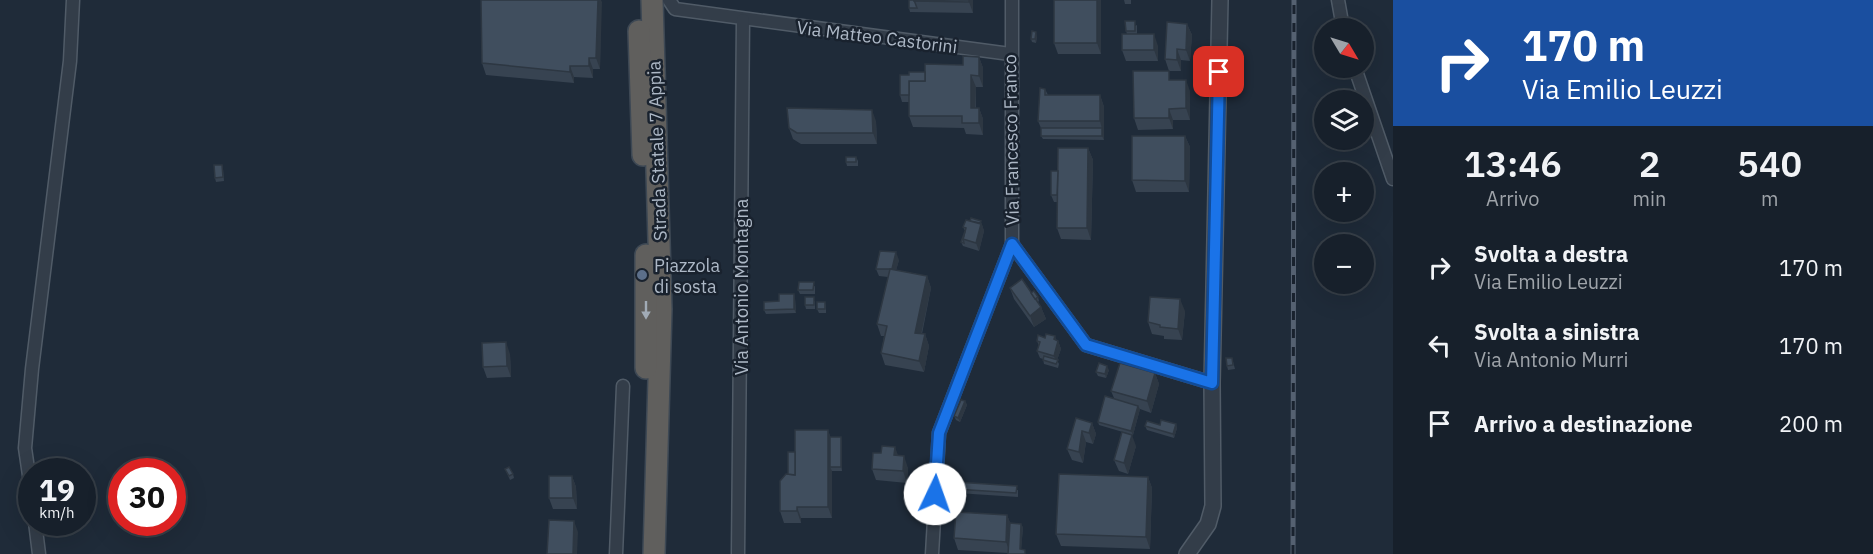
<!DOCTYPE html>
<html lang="it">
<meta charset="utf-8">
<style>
body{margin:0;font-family:"IBM Plex Sans",sans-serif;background:#202833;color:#f1f3f6;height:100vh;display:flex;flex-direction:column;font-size:22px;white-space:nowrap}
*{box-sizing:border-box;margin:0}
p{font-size:20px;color:#9ea3a9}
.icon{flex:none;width:33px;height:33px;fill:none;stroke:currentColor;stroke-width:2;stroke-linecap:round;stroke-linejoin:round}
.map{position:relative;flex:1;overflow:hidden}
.drawer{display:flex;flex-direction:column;background:#17202b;width:480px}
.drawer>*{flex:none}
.hud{background:#1a4fa0;color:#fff;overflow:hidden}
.needle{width:39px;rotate:128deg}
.controls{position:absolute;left:1314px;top:18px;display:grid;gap:12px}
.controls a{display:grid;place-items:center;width:60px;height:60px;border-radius:50%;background:#17202b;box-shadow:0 6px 24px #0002,0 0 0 2px #363e47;font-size:30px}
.speed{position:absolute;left:18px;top:458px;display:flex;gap:12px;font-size:30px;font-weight:700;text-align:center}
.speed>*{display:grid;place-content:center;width:78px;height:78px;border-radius:50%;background:#17202b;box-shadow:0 6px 24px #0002,0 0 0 2px #363e47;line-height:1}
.speed small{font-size:15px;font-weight:400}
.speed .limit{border:9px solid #d22;background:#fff;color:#111}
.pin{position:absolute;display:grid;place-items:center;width:51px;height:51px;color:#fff;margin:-26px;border-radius:12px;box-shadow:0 3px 9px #0006}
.me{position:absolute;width:66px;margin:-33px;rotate:3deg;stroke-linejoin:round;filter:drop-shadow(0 0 4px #0008)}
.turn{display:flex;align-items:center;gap:21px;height:126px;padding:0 30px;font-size:27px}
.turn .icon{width:78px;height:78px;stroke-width:2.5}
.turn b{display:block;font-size:42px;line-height:51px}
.eta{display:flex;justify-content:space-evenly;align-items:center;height:102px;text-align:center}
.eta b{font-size:36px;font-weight:600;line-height:42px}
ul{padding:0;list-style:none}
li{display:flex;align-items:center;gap:18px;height:78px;padding:0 30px}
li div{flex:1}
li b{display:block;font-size:22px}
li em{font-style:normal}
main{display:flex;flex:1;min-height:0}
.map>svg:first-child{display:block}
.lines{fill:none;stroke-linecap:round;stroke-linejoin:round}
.minor-casing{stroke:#505b67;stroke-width:15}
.tertiary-casing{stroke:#505b67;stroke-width:18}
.trunk-casing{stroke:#3d4854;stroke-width:24}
.minor{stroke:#333d49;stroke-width:12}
.tertiary{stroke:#333d49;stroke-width:15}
.trunk{stroke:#605f5d;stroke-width:21}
.rail-casing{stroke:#556171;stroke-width:5}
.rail{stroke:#19222e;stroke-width:3;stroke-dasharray:9;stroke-linecap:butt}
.wall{fill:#374351}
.shaded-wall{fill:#2d3742}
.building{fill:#404e5e;stroke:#2d3742;stroke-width:1.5}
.oneway{fill:#a1abb6}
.route-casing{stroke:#114b97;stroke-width:15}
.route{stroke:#1a73e8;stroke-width:10}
.service-dot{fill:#5c6f8a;stroke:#19222e;stroke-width:2}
.labels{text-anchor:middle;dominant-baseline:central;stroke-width:5;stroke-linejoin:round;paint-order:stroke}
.street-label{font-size:18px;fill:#adb8c6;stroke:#19222e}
.poi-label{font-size:18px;fill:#adb8c6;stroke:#19222e;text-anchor:start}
</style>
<main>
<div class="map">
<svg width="1393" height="554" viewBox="0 0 1393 554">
<rect width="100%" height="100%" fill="#1f2b39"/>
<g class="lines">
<g class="minor-casing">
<g id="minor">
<polyline points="669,0 675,9 1010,54"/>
<polyline points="1338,0 1343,28"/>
<polyline points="1355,68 1393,179"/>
<polyline points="1012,244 1086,345 1212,383"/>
<polyline points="32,496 25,448 32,369 70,61 73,0"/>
<polyline points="35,522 39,554"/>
<polyline points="616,554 623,386"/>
<polyline points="738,554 743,20"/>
<polyline points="932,554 939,433 1012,244 1012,0"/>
</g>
</g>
<g class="tertiary-casing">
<polyline id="tertiary" points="1187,554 1208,524 1213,506 1212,383 1220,0"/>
</g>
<g class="trunk-casing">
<g id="trunk">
<polyline points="652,0 661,309 654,554"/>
<polyline points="639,31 643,155"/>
<polyline points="646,368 646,255"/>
</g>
</g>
<use href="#minor" class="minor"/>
<use href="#tertiary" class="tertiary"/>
<use href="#trunk" class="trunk"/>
<g class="rail-casing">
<polyline id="rail" points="1293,554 1294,0"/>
</g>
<use href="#rail" class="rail"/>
</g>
<g class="wall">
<polygon points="481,0 601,0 600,69 593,69 593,78 574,77 574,83 486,75 482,63"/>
<polygon points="909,0 973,0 973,13 910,12 909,8"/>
<polygon points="1101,0 1101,54 1058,54 1054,43"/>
<polygon points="1124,0 1131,0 1131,4 1125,4"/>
<polygon points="1187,24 1192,35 1190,61 1181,60 1181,71 1169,71 1165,59"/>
<polygon points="1137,25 1137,34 1158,46 1158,61 1126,61 1122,50 1127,34 1126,31"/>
<polygon points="1037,36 1036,43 1032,42 1031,39"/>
<polygon points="979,57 983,68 983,87 976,87 976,108 979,108 983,119 983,135 966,134 964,128 913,127 909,116 909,102 902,102 900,95 909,75 963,65"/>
<polygon points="1172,80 1190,91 1190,120 1173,120 1173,129 1138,130 1134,118"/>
<polygon points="1045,89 1048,95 1100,95 1104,107 1104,140 1043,139 1041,136 1041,128 1038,121"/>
<polygon points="876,121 877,144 801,144 793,139 789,128"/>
<polygon points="1185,136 1190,147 1189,192 1136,192 1132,180"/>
<polygon points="1088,148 1093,160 1091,240 1061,239 1057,228 1057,202 1054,202 1051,195 1058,171"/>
<polygon points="856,157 858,161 858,166 847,166 846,162"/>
<polygon points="222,165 223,169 224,181 216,182 215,178"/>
<polygon points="982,225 984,231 979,251 963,246 961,242 965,231 963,227"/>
<polygon points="899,260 896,270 927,276 931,288 922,334 925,334 929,346 924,372 885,365 881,353 884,336 881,336 877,324 888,277 879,276 876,269"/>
<polygon points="815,286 815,294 800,294 798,290"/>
<polygon points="1010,288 1031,293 1038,297 1039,301 1038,302 1041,307 1046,319 1034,327 1014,299"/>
<polygon points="794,294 795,298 796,313 766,314 764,310"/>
<polygon points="815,301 815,309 806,309 805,305"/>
<polygon points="825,302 826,306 826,313 819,313 817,309"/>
<polygon points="1185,311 1182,340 1164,339 1164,336 1152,334 1148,322"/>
<polygon points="1055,336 1056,340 1058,341 1061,349 1057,360 1059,364 1058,368 1044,364 1043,359 1040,358 1037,351 1039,346 1037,341 1045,338"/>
<polygon points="510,354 511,377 487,378 483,367"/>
<polygon points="1232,358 1235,369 1228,370 1227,366"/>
<polygon points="1109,370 1106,378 1098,376 1096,372"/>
<polygon points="1155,373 1159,384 1151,413 1140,409 1133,435 1099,425 1098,422 1114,398 1111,391"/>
<polygon points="965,401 967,405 960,422 956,420 954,416"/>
<polygon points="1076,418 1092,423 1096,434 1093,444 1086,442 1083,463 1072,460 1067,449"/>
<polygon points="1176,424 1177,428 1174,438 1147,430 1145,426"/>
<polygon points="828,430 830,437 842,441 842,471 832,471 832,518 801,518 801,523 784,523 780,511 788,474 795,452"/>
<polygon points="1136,446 1128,474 1119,471 1114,460"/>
<polygon points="898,456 908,468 907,483 876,480 872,469"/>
<polygon points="505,469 513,474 514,478 510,480"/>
<polygon points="572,476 576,487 577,509 553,509 549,498"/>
<polygon points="1148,477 1152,488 1150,549 1061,546 1056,534"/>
<polygon points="955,489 1018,490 1018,497 957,493"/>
<polygon points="1007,515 1010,523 1023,527 1021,549 1008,553 958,550 954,538"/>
<polygon points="68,525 67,532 55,530 53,526"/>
</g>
<g class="shaded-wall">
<polygon points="598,0 601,0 602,2 600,69 596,58"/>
<polygon points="969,0 973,0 973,13 969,2"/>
<polygon points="1097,0 1101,0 1101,54 1097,43"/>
<polygon points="1187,24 1192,35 1190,61 1186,50"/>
<polygon points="1036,32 1037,36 1036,43 1035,39"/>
<polygon points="1154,34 1158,46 1158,61 1154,50"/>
<polygon points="1177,49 1181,60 1181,71 1177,60"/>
<polygon points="979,57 983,68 983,87 979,76"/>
<polygon points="589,58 593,69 593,78 589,66"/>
<polygon points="570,66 574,77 574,83 570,72"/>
<polygon points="971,75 976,87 975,119 971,108"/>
<polygon points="1186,80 1190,91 1190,120 1186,108"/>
<polygon points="1100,95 1104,107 1104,140 1102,136 1102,129 1100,121"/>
<polygon points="979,108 983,119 983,135 979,123"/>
<polygon points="1169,109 1173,120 1173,129 1169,118"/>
<polygon points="872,110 876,121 877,144 873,133"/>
<polygon points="1185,136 1190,147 1189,192 1185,181"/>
<polygon points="1088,148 1093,160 1091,240 1087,228"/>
<polygon points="981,221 984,231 979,251 976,243"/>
<polygon points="896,252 899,260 894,278 892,270"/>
<polygon points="927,276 931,288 919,344 915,333"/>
<polygon points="794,294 795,298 796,313 794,309"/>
<polygon points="1180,299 1185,311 1182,340 1178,329"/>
<polygon points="1041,307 1046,319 1034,327 1030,316"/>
<polygon points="925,334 929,346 924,372 919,361"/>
<polygon points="1055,336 1057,343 1058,341 1061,349 1056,363 1054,356 1054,339"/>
<polygon points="506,342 510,354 511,377 507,366"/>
<polygon points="1107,366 1109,370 1106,378 1105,374"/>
<polygon points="1155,373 1159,384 1151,413 1147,401"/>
<polygon points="965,401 967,405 960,422 958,418"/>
<polygon points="1138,406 1140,409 1133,435 1131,431"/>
<polygon points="1092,423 1096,434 1093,444 1089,433"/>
<polygon points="1176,424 1177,428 1174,438 1173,434"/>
<polygon points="828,430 832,441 830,467 832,471 832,518 828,507"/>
<polygon points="1082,431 1086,442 1083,463 1079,452"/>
<polygon points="1132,435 1136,446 1128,474 1124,463"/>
<polygon points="841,437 842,441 842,471 841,467"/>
<polygon points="895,447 899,458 894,455"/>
<polygon points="904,456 908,468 907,483 903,471"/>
<polygon points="572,476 576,487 577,509 573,498"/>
<polygon points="1148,477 1152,488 1150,549 1146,537"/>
<polygon points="797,507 801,518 801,523 797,511"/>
<polygon points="1007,515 1012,527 1010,553 1006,542"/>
<polygon points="574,521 578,532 577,554 573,554"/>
<polygon points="1021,524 1023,527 1021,553 1020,549"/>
</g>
<g class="building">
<polygon points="481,0 598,0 596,58 589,58 589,66 570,66 570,72 482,63"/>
<polygon points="909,0 914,0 917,8 909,8"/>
<polygon points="914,0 969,0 969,2 914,1"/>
<rect x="1054" y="0" width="43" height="43"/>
<polygon points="1125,21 1135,21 1135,31 1126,31"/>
<polygon points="1167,22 1187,24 1186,50 1177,49 1177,60 1165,59"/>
<polygon points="1032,31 1036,32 1035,39 1031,39"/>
<rect x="1122" y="34" width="32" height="16"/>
<polygon points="963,56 979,57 979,76 971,75 971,108 979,108 979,123 962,123 962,116 909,116 909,81 925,81 925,64 963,65"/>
<polygon points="1133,71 1169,71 1169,80 1186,80 1186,108 1169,109 1169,118 1134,118"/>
<polygon points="909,72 925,72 925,81 909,81 909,95 900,95 900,75 909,75"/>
<polygon points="1040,88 1045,89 1045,95 1100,95 1100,121 1038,121"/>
<polygon points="787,108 872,110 873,133 797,133 789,128"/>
<rect x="1041" y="128" width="61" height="8"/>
<polygon points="1132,136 1185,136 1185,181 1132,180"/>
<polygon points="1058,148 1088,148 1087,228 1057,228"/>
<rect x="846" y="157" width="10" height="5"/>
<polygon points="214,165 222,165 223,177 215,178"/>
<polygon points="1051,171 1058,171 1057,195 1051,195"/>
<polygon points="971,218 981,221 980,223 970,221"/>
<polygon points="966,220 981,224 976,243 963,239 966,228 963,227"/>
<polygon points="965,231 963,239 964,243 961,242"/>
<polygon points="880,251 896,252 892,269 876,269"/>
<polygon points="890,269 927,276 915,333 925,334 919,361 881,353 887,326 877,324"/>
<polygon points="1022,279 1041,307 1030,316 1010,288"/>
<polygon points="799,282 814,282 813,290 798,290"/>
<polygon points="1034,291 1038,297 1035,299 1031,293"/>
<polygon points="779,294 794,294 794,309 764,310 764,302 779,301"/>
<rect x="805" y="297" width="9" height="8"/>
<polygon points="1150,297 1180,299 1178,329 1160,327 1160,325 1148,322"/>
<rect x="817" y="302" width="8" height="7"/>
<polygon points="1046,334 1055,336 1054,339 1058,341 1054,356 1037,351 1040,342 1037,341 1038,335 1045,338"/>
<polygon points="506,342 507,366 483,367 482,343"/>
<polygon points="1044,356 1058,360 1056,364 1043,360"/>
<polygon points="1226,358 1232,358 1233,365 1227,366"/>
<polygon points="1099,363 1107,366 1105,374 1096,372"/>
<polygon points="1120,363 1155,373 1147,401 1111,391"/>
<polygon points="1105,396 1138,406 1131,431 1098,422"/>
<polygon points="961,400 965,401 958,418 954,416"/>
<polygon points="1076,418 1092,423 1089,433 1082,431 1079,452 1067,449"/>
<polygon points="1161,420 1176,424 1173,434 1145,426 1147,421 1160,425"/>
<polygon points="795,430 828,430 828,507 797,507 797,511 780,511 780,481 786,474 795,475"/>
<polygon points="1122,432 1132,435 1124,463 1114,460"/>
<rect x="830" y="437" width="11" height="30"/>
<polygon points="882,446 895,447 894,455 904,456 903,471 872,469 873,453 881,453"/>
<polygon points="788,452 795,452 795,475 788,474"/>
<polygon points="509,467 513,474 509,476 505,469"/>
<polygon points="1059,474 1148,477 1146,537 1056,534"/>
<polygon points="549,476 572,476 573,498 549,498"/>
<polygon points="956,482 1017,486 1016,493 955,489"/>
<polygon points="956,512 1007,515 1006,542 954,538"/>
<polygon points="549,520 574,521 573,554 547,554"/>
<polygon points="54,522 66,522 66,528 53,526"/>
<polygon points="1010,523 1021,524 1020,549 1025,550 1025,554 1008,554"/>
</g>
<defs><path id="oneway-solid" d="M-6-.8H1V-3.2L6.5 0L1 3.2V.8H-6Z" transform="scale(1.5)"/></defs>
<use class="oneway" href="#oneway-solid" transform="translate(646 310) rotate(90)"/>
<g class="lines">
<g class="route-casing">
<polyline id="route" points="935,494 939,433 1012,244 1086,345 1212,383 1219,72"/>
</g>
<use href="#route" class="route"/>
</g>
<circle class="service-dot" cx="642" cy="275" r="6"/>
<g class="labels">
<g class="street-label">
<text transform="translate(877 37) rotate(7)">Via Matteo Castorini</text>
<text transform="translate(1011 140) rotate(-91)">Via Francesco Franco</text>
<text transform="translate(657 151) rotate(-92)">Strada Statale 7 Appia</text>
<text transform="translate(741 287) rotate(-90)">Via Antonio Montagna</text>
</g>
<g class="poi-label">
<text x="654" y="265">Piazzola<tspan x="654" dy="21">di sosta</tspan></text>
</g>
</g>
</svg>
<div class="controls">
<a><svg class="needle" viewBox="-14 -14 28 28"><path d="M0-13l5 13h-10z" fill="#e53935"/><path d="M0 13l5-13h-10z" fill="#9ea3a9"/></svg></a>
<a><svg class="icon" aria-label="layers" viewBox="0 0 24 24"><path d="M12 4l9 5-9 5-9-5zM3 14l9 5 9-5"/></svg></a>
<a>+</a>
<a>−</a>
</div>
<div class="speed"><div>19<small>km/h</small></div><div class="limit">30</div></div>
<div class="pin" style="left:1219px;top:72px;background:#d93025"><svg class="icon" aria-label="arrive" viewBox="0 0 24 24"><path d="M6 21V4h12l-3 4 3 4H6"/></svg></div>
<svg class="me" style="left:935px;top:494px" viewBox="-20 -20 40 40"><circle r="19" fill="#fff"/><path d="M0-13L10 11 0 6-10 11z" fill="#1a73e8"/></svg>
</div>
<section class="drawer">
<div class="hud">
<div class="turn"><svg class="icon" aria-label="right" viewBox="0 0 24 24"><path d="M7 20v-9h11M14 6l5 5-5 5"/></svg><div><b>170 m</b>Via Emilio Leuzzi</div></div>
</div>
<div class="eta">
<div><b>13:46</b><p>Arrivo</p></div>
<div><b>2</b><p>min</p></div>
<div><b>540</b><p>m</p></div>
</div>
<ul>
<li><svg class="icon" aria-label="right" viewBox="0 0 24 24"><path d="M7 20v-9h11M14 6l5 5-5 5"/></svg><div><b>Svolta a destra</b><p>Via Emilio Leuzzi</p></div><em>170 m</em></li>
<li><svg class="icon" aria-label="left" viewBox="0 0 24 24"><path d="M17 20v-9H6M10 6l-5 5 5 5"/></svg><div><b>Svolta a sinistra</b><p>Via Antonio Murri</p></div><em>170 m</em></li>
<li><svg class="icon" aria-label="arrive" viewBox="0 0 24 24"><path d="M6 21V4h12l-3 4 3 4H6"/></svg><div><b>Arrivo a destinazione</b></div><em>200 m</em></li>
</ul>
</section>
</main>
